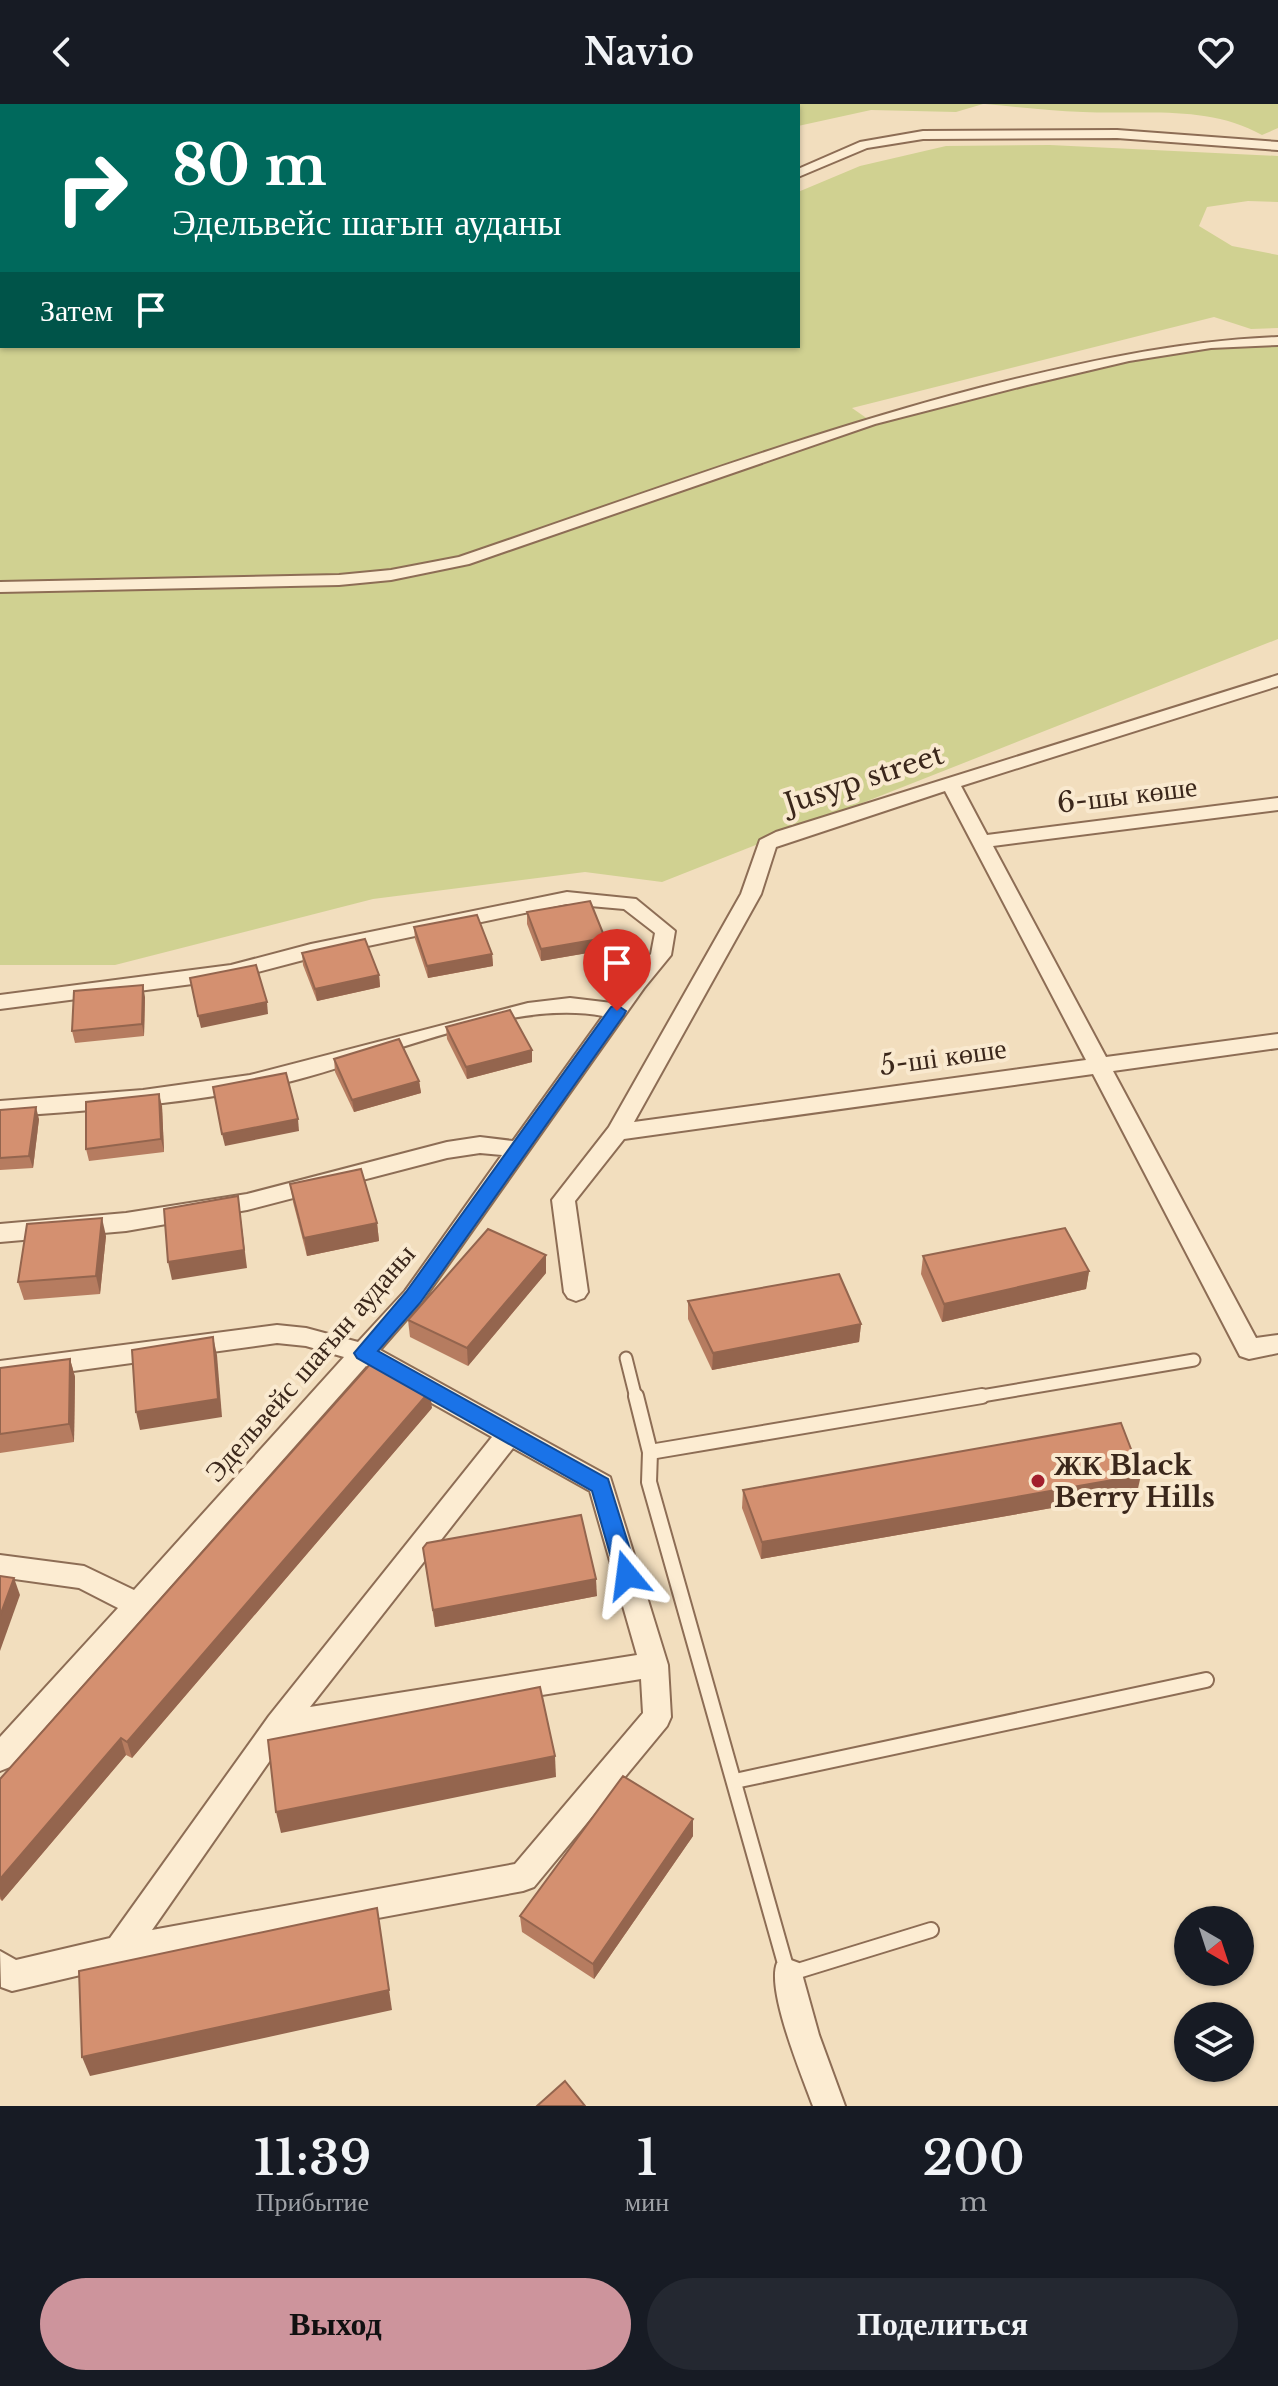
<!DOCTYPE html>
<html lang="ru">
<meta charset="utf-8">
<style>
body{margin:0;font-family:"Libre Baskerville",serif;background:#242831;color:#f1f3f6;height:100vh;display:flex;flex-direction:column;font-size:30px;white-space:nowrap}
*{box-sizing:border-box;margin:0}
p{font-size:26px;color:#9ea1a6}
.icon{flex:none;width:44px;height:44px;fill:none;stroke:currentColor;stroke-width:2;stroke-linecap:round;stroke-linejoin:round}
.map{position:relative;height:2002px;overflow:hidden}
.drawer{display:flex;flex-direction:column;background:#171b24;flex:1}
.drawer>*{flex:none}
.hud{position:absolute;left:0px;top:0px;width:800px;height:244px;box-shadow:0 2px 6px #0004;background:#00695c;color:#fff;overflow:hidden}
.needle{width:52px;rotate:141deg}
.tools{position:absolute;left:1174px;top:1802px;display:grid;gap:16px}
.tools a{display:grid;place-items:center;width:80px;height:80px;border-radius:50%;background:#171b24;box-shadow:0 2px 6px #0004;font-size:40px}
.pin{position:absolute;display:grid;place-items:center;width:68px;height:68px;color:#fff;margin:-82px -34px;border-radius:50% 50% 50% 0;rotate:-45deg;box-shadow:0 0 8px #0007}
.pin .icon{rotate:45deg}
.me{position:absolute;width:88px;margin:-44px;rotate:344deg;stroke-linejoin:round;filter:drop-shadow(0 0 6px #0008)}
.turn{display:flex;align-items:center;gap:28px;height:168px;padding:0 40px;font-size:36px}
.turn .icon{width:104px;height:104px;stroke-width:2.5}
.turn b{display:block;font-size:56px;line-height:68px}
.then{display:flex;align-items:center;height:76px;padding:0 40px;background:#0003;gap:16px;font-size:30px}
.eta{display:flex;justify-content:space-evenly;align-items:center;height:136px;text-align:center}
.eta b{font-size:48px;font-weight:600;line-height:56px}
.primary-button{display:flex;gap:16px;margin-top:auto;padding:16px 40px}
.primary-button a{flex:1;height:92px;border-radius:48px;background:#cd949c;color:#111;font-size:32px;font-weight:600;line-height:92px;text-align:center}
.primary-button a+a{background:#242831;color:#f1f3f6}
header{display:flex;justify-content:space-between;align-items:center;height:104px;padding:0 40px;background:#171b24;font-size:36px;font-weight:600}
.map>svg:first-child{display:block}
.green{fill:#d0d191}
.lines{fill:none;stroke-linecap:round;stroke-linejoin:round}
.service-far1-casing{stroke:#8d6d55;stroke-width:15}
.service-casing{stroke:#8d6d55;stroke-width:18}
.minor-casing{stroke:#8d6d55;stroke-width:4}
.service-far1{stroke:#fcecd2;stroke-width:11}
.service{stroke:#fcecd2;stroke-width:14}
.minor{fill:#fcecd2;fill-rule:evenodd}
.wall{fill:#b67c60}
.shaded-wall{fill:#94654e}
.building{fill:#d49070;stroke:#94654e;stroke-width:2}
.route{fill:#1a73e8;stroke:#114b97;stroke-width:2}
.poi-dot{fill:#a21f2d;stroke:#f9e9cf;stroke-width:3}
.labels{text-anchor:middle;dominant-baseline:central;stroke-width:8;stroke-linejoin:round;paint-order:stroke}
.street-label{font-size:28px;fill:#3b271b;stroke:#f9e9cf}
.poi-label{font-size:28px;font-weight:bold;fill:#3b271b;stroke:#f9e9cf;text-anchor:start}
</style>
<header><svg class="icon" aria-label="back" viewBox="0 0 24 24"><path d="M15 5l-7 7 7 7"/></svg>Navio<svg class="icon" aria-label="heart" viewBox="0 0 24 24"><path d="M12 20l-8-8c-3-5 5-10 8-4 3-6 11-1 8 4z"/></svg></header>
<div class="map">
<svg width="1278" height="2002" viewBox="0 0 1278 2002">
<rect width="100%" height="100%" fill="#f2debe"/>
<g class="green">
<polygon points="288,0 983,0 956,8 871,6 798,22 798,2"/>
<path d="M985,0H1278V24L1262,31C1207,0 1144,11 1083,8C1050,7 1017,3 985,0Z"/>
<polygon points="1050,41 1278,52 1278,98 1248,97 1207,103 1199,122 1232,142 1278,151 1278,224 1251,225 1214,213 852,304 875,320 1174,246 1278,240 1278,535 662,778 585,768 373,795 115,861 0,861 0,162 2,242 798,242 798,88 860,62 946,42"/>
</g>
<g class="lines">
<g class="service-far1-casing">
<g id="service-far1">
<polyline points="626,1254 636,1294"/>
<polyline points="970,1294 1194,1256"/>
</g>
</g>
<g class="service-casing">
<g id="service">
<polyline points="636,1292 650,1348 649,1378 788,1870 931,1826"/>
<polyline points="650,1348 982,1292"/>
<polyline points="735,1677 1206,1576"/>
</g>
</g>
<g class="minor-casing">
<g id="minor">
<polygon points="1117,26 1278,38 1278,46 1117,34 923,35 867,44 798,73 798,65 860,38 923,27"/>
<polygon points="0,148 2,149 2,157 0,156"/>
<path d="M1278,233V241L1211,244L1129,257L1027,281L875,320L469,460L391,476L339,481L0,488V478L339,471L391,466L459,453C632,394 803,330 979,284C1078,259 1176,237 1278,233Z"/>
<path d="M1278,571V582L961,682L987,731L1278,694V706L993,742L1106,953L1278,930V944L1113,967L1256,1234L1278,1231V1249L1249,1255L1240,1252L1093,970L624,1035L575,1097L588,1188L584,1194L576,1197L568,1194L564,1188L552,1096L609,1023L741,790L760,736L776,728ZM945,687L1086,956L634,1018L761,790L776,743Z"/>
<path d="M567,788L636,795L675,827L671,851L644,884L421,1199L380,1246L610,1373L668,1561L671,1613L667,1622L534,1783L523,1787L119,1862L12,1887L1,1883L0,1847L16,1856L110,1834L269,1612L492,1333L366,1262L10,1663L0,1667V1633L118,1504L79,1484L0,1473V1451L84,1462L134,1486L344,1253L306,1242L277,1239L0,1277V1257L277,1221L306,1224L358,1238L405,1187L502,1051L480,1049L447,1054L247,1106L126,1127L0,1138V1120L126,1109L247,1090L447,1038L480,1033L513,1037L603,912C507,894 378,957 284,979C191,1000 95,1006 0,1013V997L143,986L250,971L528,899L570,894L612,899L651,850L655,829L624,805L567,800L311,854L231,875L0,905V891L231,861L311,840ZM513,1344L590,1387L637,1551L310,1603ZM641,1575L643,1609L515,1760L152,1826L287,1632Z"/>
<path d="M788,1855L799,1859L819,1931L845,2002H813C802,1972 766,1886 777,1859Z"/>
</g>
</g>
<use href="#service-far1" class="service-far1"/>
<use href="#service" class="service"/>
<use href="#minor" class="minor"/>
</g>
<g class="wall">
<polygon points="527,808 605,846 541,857 527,820"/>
<polygon points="414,823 492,850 493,862 428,874 415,835"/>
<polygon points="302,849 379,871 380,883 317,897 303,861"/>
<polygon points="145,893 144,932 75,939 72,927"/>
<polygon points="446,923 532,946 532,958 467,975 447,935"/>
<polygon points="334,955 419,977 421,989 354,1008 335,968"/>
<polygon points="162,1002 164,1048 89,1057 86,1045"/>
<polygon points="0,1006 39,1015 33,1064 0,1066"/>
<polygon points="290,1080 377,1119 379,1137 307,1152 293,1098"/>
<polygon points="106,1132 100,1190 24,1196 18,1178"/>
<polygon points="923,1152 1089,1167 1086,1185 942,1218 921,1170"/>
<polygon points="546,1169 468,1262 410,1233 408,1216"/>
<polygon points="688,1197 861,1220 859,1238 712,1266 688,1215"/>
<polygon points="70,1255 75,1273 74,1338 0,1349 0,1264"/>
<polygon points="432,1304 132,1654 126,1651 2,1797 0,1795 0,1675"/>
<polygon points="743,1386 1137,1389 761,1455 742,1404"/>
<polygon points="423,1444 597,1492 435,1523"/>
<polygon points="693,1715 693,1732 594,1875 522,1828 520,1812"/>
</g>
<g class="shaded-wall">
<polygon points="605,834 605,846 541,857 541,845"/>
<polygon points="492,850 493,862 428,874 427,862"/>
<polygon points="379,871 380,883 317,897 315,885"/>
<polygon points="143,881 145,893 144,932 142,920"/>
<polygon points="267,898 268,910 201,924 198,912"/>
<polygon points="532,946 532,958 467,975 466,963"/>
<polygon points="419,977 421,989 354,1008 352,996"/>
<polygon points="159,990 162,1002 164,1048 161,1035"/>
<polygon points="36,1003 39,1015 33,1064 29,1052"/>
<polygon points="298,1015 299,1027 225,1042 222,1030"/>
<polygon points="238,1092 247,1164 172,1176 168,1158"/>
<polygon points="102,1114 106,1132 100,1190 96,1172"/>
<polygon points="377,1119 379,1137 307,1152 304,1134"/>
<polygon points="546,1151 546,1169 468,1262 467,1244"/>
<polygon points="1089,1167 1086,1185 942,1218 944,1200"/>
<polygon points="861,1220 859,1238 712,1266 713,1249"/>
<polygon points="213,1233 217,1251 222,1313 140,1326 136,1308"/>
<polygon points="70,1255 75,1273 74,1338 69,1320"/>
<polygon points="430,1287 432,1304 132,1654 127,1638"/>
<polygon points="1141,1371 1137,1389 761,1455 762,1438"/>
<polygon points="14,1474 20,1491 0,1547 0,1512"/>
<polygon points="596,1475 597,1492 435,1523 433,1506"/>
<polygon points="121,1634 126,1651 2,1797 0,1792 0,1775"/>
<polygon points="555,1652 556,1673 281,1729 276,1708"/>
<polygon points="693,1715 693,1732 594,1875 593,1860"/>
<polygon points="377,1804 392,1906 90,1972 82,1953"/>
</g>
<g class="building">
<polygon points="590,797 605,834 541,845 527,808"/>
<polygon points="477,811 492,850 427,862 414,823"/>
<polygon points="365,835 379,871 315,885 302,849"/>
<polygon points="256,861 267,898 198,912 190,874"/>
<polygon points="143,881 142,920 72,927 74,887"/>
<polygon points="510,906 532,946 466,963 446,923"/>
<polygon points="399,935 419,977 352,996 334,955"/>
<polygon points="286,969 298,1015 222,1030 213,983"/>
<polygon points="159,990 161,1035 86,1045 86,998"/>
<polygon points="36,1003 29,1052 0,1054 0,1006"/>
<polygon points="361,1065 377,1119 304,1134 290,1080"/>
<polygon points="238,1092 244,1146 168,1158 164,1105"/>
<polygon points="102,1114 96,1172 18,1178 27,1120"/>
<polygon points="1065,1124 1089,1167 944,1200 923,1152"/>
<polygon points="488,1125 546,1151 467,1244 408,1216"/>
<polygon points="839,1170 861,1220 713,1249 688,1197"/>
<polygon points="213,1233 218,1295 136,1308 132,1246"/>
<polygon points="70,1255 69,1320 0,1330 0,1264"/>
<polygon points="372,1258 430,1287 127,1638 121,1634 0,1775 0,1675"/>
<polygon points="1121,1319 1141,1371 762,1438 743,1386"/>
<polygon points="581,1411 596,1475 433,1506 423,1444 427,1439"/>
<polygon points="0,1472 14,1474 0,1512"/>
<polygon points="540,1583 555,1652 276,1708 268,1636"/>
<polygon points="623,1672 693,1715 593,1860 520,1812"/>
<polygon points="377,1804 389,1886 82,1953 79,1867"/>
<polygon points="565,1977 585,2002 537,2002"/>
</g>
<polygon class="route" points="617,901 626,907 624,911 420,1199 378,1247 608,1375 638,1471 635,1478 627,1481 619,1478 616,1471 592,1387 357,1254 354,1249 406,1188 611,903"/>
<circle class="poi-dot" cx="1038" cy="1377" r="8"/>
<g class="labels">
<g class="street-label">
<text transform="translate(864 675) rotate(-18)">Jusyp street</text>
<text transform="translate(1127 691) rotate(-7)">6-шы көше</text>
<text transform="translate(943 953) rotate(-8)">5-ші көше</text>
<text transform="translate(310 1259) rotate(-49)">Эдельвейс шағын ауданы</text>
</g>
<g class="poi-label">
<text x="1054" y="1361">ЖК Black<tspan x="1054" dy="32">Berry Hills</tspan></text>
</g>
</g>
</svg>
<div class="tools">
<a><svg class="needle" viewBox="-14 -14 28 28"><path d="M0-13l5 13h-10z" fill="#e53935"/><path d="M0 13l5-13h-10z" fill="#9ea1a6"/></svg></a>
<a><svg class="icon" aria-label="layers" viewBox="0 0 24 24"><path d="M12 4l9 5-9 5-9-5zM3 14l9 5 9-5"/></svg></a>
</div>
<div class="pin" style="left:617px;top:907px;background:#d93025"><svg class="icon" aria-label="arrive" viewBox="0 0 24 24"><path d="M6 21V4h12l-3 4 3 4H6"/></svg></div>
<svg class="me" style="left:627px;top:1471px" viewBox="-20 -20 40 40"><path d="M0-17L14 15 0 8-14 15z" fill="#1a73e8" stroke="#fff" stroke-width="4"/></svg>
<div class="hud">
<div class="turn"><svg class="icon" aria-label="right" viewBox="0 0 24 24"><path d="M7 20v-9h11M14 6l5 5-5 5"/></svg><div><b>80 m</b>Эдельвейс шағын ауданы</div></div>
<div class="then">Затем<svg class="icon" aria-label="arrive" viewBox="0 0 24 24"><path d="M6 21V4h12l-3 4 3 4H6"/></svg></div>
</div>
</div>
<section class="drawer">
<div class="eta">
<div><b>11:39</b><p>Прибытие</p></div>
<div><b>1</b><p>мин</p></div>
<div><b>200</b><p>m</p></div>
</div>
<div class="primary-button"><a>Выход</a><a>Поделиться</a></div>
</section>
